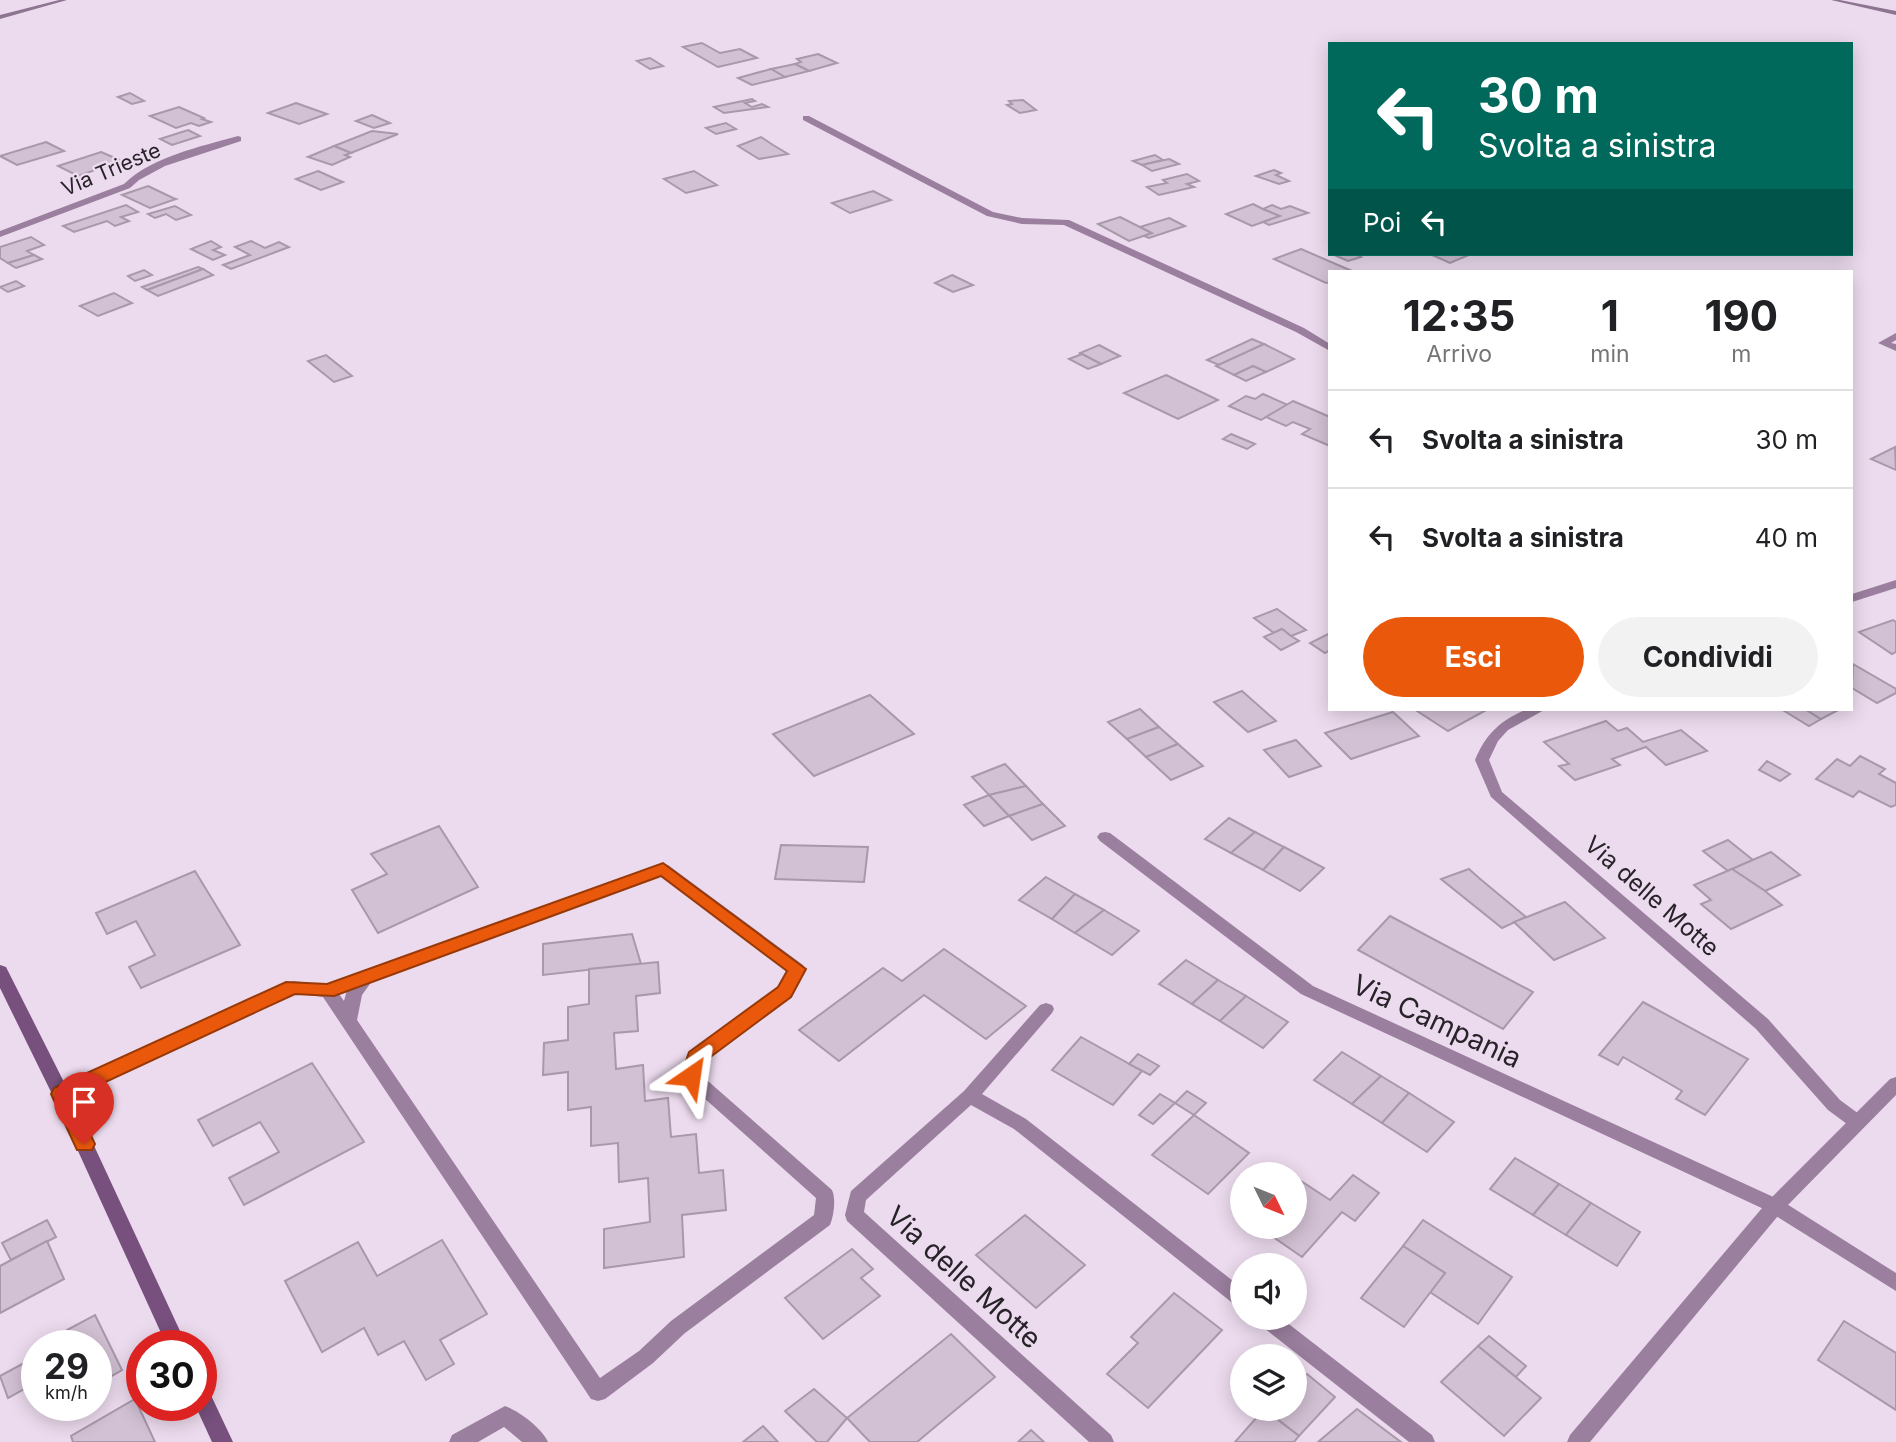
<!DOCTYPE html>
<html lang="it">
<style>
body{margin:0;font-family:Inter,sans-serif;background:#f2f2f2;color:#202124;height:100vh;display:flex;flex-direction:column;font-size:26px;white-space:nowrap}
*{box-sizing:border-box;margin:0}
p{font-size:23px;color:#757577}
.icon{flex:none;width:38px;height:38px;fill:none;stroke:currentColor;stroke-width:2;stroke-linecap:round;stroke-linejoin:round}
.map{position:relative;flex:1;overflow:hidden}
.panel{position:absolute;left:1328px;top:270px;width:525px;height:441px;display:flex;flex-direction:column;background:#fff;border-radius:0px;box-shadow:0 4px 18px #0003}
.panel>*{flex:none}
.hud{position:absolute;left:1328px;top:42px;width:525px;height:214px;border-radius:0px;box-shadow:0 4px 18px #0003;background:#00695c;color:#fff;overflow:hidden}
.needle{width:46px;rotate:133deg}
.controls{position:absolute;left:1230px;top:1162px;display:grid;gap:14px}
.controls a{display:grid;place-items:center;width:77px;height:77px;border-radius:50%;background:#fff;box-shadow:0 4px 18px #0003;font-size:35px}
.speed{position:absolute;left:21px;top:1330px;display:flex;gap:14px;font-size:35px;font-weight:700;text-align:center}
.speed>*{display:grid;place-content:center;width:91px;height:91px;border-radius:50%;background:#fff;box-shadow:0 4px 18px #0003;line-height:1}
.speed small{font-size:18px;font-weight:400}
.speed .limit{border:10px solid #d22;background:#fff;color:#111}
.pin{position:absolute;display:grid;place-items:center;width:60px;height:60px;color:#fff;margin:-72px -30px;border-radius:50% 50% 50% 0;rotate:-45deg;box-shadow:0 0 7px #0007}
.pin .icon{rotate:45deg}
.me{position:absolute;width:77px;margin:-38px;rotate:32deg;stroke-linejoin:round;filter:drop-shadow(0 0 5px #0008)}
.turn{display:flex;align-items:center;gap:24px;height:147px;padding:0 35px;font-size:32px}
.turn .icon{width:91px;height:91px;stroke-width:2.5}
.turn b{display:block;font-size:49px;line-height:60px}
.then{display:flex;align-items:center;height:66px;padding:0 35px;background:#0003;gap:14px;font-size:26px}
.eta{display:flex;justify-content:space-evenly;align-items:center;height:119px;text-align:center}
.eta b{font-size:42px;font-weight:700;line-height:49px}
.action{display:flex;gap:14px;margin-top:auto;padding:14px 35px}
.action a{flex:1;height:80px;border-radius:42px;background:#ea580c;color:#fff;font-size:28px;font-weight:700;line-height:80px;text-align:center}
.action a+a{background:#f2f2f2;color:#202124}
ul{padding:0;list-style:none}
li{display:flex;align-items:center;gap:21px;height:98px;padding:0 35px;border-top:2px solid #e0e0e0}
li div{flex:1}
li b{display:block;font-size:26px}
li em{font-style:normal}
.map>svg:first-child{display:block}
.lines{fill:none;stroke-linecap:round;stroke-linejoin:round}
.stream{fill:#8d7491;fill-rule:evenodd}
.building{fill:#d2c1d4;stroke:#a898aa;stroke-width:2}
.minor{fill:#9a7f9e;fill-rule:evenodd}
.tertiary{fill:#9a7f9e;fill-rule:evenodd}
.secondary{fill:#77507d;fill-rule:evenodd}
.route{fill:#ea580c;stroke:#983908;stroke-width:2}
.labels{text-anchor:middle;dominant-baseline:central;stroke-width:5;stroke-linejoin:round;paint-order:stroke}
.far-street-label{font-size:21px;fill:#282229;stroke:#ecdbee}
.street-label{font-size:24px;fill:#282229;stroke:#ecdbee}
.near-street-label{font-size:28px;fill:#282229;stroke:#ecdbee}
</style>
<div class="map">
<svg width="1896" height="1442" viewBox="0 0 1896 1442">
<rect width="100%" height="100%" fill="#ecdbee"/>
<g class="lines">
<g class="stream">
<polygon points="59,0 67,0 0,19 0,15"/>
<polygon points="1831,0 1840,0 1896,11 1896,15"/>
</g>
</g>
<g class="building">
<polygon points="702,43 720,53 740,49 757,58 718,67 683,47"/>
<polygon points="818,54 837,63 809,71 795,64 801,62 797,59"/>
<polygon points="650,58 663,66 650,69 637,61"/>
<polygon points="795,64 809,71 785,77 771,69"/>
<polygon points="771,69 785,77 752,85 738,78"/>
<polygon points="130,93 144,101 132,104 118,97"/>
<polygon points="752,99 755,101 745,103 752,107 762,104 768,107 724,113 714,107"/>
<polygon points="1023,100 1036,110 1020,113 1007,105 1012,104 1009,101"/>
<polygon points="296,103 327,114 299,124 268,113"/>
<polygon points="179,107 204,118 202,119 211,122 199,126 191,123 176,128 150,116"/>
<polygon points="372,115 390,123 374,128 356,121"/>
<polygon points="726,123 736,129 716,134 706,128"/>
<polygon points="188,130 200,136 172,145 160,139"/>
<polygon points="372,131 398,134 351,153 334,146"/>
<polygon points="761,137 773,145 788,154 759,159 738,146"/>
<polygon points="46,142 64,151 17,165 0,156"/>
<polygon points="334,146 351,153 345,155 350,157 332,165 308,157"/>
<polygon points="101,152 122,161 78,176 58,166"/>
<polygon points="1155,155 1163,160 1142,165 1133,161"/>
<polygon points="1169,159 1179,164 1152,171 1142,165"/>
<polygon points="1274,170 1281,173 1276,175 1289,181 1279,184 1256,176"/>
<polygon points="318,171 338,180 343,182 321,190 296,179"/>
<polygon points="694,171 717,185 686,193 664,179"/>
<polygon points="1187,174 1199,181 1187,184 1194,187 1159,195 1147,187 1167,183 1163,180"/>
<polygon points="148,186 173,198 176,199 150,208 122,195"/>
<polygon points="873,191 891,200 850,213 832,203"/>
<polygon points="1253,204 1263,209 1280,216 1252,226 1226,214"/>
<polygon points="126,205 138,212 121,217 129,221 115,226 107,221 74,232 63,226"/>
<polygon points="1272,205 1281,209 1290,206 1308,213 1269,225 1263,222 1280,216 1263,209"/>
<polygon points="175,206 191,215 176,220 166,214 155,218 148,214"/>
<polygon points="1120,217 1152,233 1129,241 1098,224"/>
<polygon points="1169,218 1185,226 1149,238 1144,236 1152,233 1140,227"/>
<polygon points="31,237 44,245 27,251 34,255 8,263 0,258 0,247"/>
<polygon points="211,241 221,247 213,250 225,255 213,260 191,249"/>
<polygon points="251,241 265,248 279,242 289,247 231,269 223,265 250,255 235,247"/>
<polygon points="1301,249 1352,271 1330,271 1330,282 1326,283 1274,259"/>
<polygon points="1332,254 1355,254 1361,257 1348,261"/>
<polygon points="1430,254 1471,254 1450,263"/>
<polygon points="34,255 42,259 16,268 8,263"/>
<polygon points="198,267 203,269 147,290 142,287"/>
<polygon points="203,269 213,275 158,296 147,290"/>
<polygon points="144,270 152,275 135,281 128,276"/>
<polygon points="952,275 973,285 953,292 935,283"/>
<polygon points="16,281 24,286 8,292 0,287"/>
<polygon points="114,293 132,303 98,316 80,306"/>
<polygon points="1252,339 1264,344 1219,365 1207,360"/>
<polygon points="1264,344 1294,359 1266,372 1253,366 1234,375 1216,366"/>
<polygon points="1099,345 1116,354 1120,356 1101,364 1080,353"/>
<polygon points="1082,354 1101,364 1088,369 1069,359"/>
<polygon points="326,355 352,376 334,382 308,361"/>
<polygon points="1253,366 1266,372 1246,381 1234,375"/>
<polygon points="1166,375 1218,400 1178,419 1124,393"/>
<polygon points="1263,394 1288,405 1261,420 1229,406 1246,396 1255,399"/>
<polygon points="1293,401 1330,417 1330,446 1302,434 1310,429 1293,422 1286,426 1266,417"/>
<polygon points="1231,434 1255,444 1247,449 1223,439"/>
<polygon points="1895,447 1896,470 1871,459"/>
<polygon points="1277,609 1306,630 1291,636 1282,629 1274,633 1254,618"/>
<polygon points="1893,620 1896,622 1896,652 1892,654 1859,632"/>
<polygon points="1282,629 1291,636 1299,641 1281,650 1264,637"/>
<polygon points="1330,633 1330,650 1325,653 1310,643"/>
<polygon points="1853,664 1896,689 1896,693 1877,703 1852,688"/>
<polygon points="1242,691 1276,721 1248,732 1214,702"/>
<polygon points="870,695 914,734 814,776 773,734"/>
<polygon points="1140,709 1159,727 1127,739 1108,722"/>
<polygon points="1414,709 1488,709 1448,731"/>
<polygon points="1781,709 1805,709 1821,719 1809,726"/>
<polygon points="1805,709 1840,709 1821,719"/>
<polygon points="1393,712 1419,736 1351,759 1325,733"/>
<polygon points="1606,721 1618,731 1627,728 1643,742 1681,730 1707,751 1666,765 1646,747 1612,759 1620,765 1575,780 1559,766 1569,764 1544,742"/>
<polygon points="1159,727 1178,744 1146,757 1127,739"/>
<polygon points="1296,740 1321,766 1289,777 1264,750"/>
<polygon points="1178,744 1203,766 1171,780 1146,757"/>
<polygon points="1860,756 1885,769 1879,774 1896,783 1896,805 1891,807 1859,791 1853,797 1816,779 1837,759 1850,766"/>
<polygon points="1767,761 1790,774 1780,781 1759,770"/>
<polygon points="1005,764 1026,786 989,795 972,777"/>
<polygon points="1026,786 1043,804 1009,816 989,795"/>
<polygon points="989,795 1009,816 984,826 964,805"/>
<polygon points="1043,804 1065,826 1032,840 1009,816"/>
<polygon points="1229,818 1255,832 1231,853 1205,839"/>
<polygon points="439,826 478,887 378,933 352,890 387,874 371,854"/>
<polygon points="1255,832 1284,847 1263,870 1231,853"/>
<polygon points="1728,840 1753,860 1728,871 1703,851"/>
<polygon points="781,845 868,847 864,882 775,879"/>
<polygon points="1284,847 1324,868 1300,891 1263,870"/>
<polygon points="1771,852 1800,875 1765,891 1732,869"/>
<polygon points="1469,869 1479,878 1526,917 1502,928 1441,879"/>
<polygon points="1732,869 1765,891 1782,905 1731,929 1701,904 1711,900 1694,885"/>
<polygon points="195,871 240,945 141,988 129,967 155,955 136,921 107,934 96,913"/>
<polygon points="1046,877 1075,894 1052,919 1019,900"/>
<polygon points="1075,894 1104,910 1075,933 1052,919"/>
<polygon points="1565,902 1605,938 1554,960 1514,922"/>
<polygon points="1104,910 1139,931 1112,955 1075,933"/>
<polygon points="1390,916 1533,992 1503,1029 1358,950"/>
<polygon points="632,934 641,964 543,975 543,944"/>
<polygon points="944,949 1026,1006 986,1039 924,995 839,1061 799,1030 883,968 902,981"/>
<polygon points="1186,960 1218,980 1192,1004 1159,984"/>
<polygon points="658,962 660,993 636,996 638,1031 614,1033 616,1069 643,1065 645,1101 668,1098 671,1137 696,1134 699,1173 723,1170 726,1210 682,1215 684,1257 604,1268 604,1229 650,1222 648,1178 619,1182 618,1143 591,1146 591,1107 568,1110 568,1072 543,1075 544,1043 568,1040 568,1007 589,1004 589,969"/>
<polygon points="1218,980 1246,996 1220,1021 1192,1004"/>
<polygon points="1246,996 1288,1022 1263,1048 1220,1021"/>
<polygon points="1643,1002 1748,1059 1705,1115 1676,1099 1682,1091 1623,1057 1618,1065 1599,1055"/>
<polygon points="1081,1037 1142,1071 1113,1105 1052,1070"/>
<polygon points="1342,1052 1381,1076 1352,1104 1314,1080"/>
<polygon points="1138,1054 1159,1066 1150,1075 1129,1064"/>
<polygon points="312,1063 364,1142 244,1205 229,1178 279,1152 260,1122 213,1146 198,1120"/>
<polygon points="1381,1076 1409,1093 1382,1123 1352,1104"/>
<polygon points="1187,1091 1206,1103 1194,1115 1175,1103"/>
<polygon points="1409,1093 1454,1122 1427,1152 1382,1123"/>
<polygon points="1160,1094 1175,1103 1153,1124 1139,1115"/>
<polygon points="1194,1115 1249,1153 1208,1194 1152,1155"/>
<polygon points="1515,1158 1559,1184 1533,1215 1490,1189"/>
<polygon points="1353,1175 1379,1193 1355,1221 1342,1212 1302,1257 1259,1227 1295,1227 1295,1177 1330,1200"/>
<polygon points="1559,1184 1591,1203 1566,1235 1533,1215"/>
<polygon points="1591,1203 1640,1232 1617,1266 1566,1235"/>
<polygon points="1025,1215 1085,1265 1036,1308 976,1255"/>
<polygon points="47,1220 56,1237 11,1260 2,1243"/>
<polygon points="1423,1220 1512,1277 1478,1324 1430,1292 1445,1273 1403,1246"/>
<polygon points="442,1240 487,1314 440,1340 454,1364 426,1380 404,1341 378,1355 364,1328 322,1352 285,1281 358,1242 377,1276"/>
<polygon points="47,1241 64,1279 0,1313 0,1266"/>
<polygon points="1403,1246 1445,1273 1404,1327 1361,1298"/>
<polygon points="852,1249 873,1269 861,1278 880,1296 823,1339 785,1298"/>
<polygon points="1174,1293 1222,1330 1148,1408 1107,1374 1138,1343 1131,1337"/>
<polygon points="95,1315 122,1370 96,1385 96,1346 75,1346 67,1330"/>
<polygon points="1844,1321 1896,1353 1896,1410 1818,1360"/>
<polygon points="951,1334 995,1377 917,1442 870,1442 847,1418"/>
<polygon points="1489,1336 1526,1366 1516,1377 1478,1346"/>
<polygon points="1478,1346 1541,1398 1504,1436 1441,1382"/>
<polygon points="26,1362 30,1372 37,1368 37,1386 35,1383 8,1398 0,1376"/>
<polygon points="1307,1374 1335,1397 1299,1436 1264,1409 1295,1409 1295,1384"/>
<polygon points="814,1389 847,1418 827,1442 817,1442 785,1411"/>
<polygon points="135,1399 155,1442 73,1442 71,1436"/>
<polygon points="1264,1409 1299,1436 1294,1442 1235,1442"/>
<polygon points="1357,1409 1401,1442 1318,1442"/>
<polygon points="763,1426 778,1442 743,1442"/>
<polygon points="1031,1430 1044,1442 1018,1442"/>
</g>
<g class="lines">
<g class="minor">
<polygon points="803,116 809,116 993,212 1022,218 1069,220 1304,328 1330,344 1330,351 1296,332 1064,225 1022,224 987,216 803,120"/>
<path d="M238,136L241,137V141L165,166L139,180L130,188L0,237V231L124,184C153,156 200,147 238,136Z"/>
<polygon points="1896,333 1896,340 1891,343 1896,344 1896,351 1878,343"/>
<polygon points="1896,580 1896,588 1852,602 1852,594"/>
<path d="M1527,709H1546L1508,730L1498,741L1489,760L1502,792L1768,1019L1840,1100L1863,1117L1866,1122L1863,1127L1857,1129L1851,1127L1828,1110L1756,1029L1491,797L1475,760C1486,733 1501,720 1527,709Z"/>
<polygon points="1105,832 1110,833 1313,986 1782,1201 1896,1273 1896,1291 1768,1211 1301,994 1100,841 1097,837 1100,833"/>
<path d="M663,864L668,865L803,965L805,969L791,996L704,1061L700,1074L832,1190C836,1199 834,1215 830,1225L685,1333L653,1363L605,1399L598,1401L591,1399L323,997L295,993L67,1099L61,1101L55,1099L52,1094L55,1089L287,983L293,981L327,985ZM661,875L788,971L779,988L690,1052L682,1076L685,1081L816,1198L814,1215L671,1321L639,1351L600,1378L357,1020L362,995L372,981ZM347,990L344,1001L339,994Z"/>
<polygon points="1046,1003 1052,1005 1054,1009 1052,1013 982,1094 1026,1119 1242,1288 1242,1307 1235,1305 1014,1129 971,1105 866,1200 864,1212 1111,1435 1114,1442 1089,1442 847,1221 845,1215 851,1191 964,1091 1040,1005"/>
<polygon points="1256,1318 1281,1318 1432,1435 1435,1442 1409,1442 1259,1324"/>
<path d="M505,1406C519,1411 542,1428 548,1442H522L504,1427L478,1442H449L452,1435Z"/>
</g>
<polygon class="tertiary" points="1896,1077 1896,1095 1782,1211 1590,1442 1567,1442 1570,1435 1768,1201 1890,1079"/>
<g class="secondary">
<polygon points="0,965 6,967 8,971 70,1094 187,1346 167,1346 52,1094 0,988"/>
<polygon points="201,1387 208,1389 233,1442 212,1442 195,1405 201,1405"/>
</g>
</g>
<polygon class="route" points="663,863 806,969 791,997 705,1061 698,1082 684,1082 681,1076 689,1052 778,987 787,971 661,876 334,996 295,994 73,1097 95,1144 92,1150 77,1150 51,1094 54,1088 286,982 327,984"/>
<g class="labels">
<g class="far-street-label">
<text transform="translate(111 169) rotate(-23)">Via Trieste</text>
</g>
<g class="street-label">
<text transform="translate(1652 896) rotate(41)">Via delle Motte</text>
</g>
<g class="near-street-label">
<text transform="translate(1437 1021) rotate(25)">Via Campania</text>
<text transform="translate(964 1277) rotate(42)">Via delle Motte</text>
</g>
</g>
</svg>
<div class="controls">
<a><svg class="needle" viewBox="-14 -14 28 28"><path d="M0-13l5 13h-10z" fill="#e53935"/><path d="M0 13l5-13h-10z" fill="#757577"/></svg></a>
<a><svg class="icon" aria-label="sound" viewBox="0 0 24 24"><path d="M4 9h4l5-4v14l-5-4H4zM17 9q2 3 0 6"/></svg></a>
<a><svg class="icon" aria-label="layers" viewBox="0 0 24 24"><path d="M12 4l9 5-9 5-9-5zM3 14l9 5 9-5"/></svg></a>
</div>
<div class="speed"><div>29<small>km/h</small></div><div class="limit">30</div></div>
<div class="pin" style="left:84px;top:1144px;background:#d93025"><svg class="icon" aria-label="arrive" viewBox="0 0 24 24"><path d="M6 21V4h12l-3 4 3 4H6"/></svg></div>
<svg class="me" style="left:691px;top:1076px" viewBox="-20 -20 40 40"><path d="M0-17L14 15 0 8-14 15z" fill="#ea580c" stroke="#fff" stroke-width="4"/></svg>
<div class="hud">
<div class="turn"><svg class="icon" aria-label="left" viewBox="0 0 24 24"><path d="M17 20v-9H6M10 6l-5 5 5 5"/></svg><div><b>30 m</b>Svolta a sinistra</div></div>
<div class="then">Poi<svg class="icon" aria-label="left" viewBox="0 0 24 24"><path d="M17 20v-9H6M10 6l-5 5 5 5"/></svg></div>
</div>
<section class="panel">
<div class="eta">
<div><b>12:35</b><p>Arrivo</p></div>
<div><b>1</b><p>min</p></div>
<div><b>190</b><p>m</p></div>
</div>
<ul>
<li><svg class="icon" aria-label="left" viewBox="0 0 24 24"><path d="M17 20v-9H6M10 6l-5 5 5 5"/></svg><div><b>Svolta a sinistra</b></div><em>30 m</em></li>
<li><svg class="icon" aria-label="left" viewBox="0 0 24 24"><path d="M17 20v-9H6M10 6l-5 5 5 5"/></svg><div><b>Svolta a sinistra</b></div><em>40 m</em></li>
</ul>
<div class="action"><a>Esci</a><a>Condividi</a></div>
</section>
</div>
